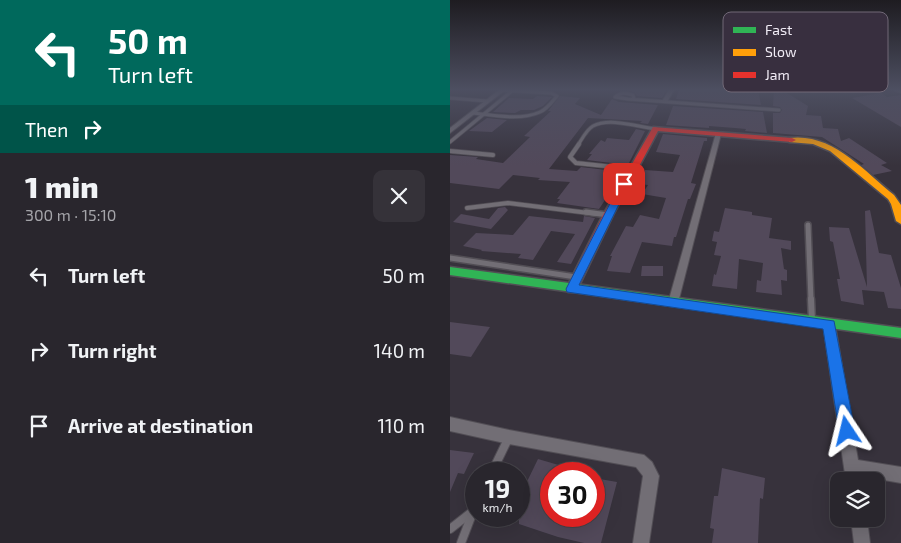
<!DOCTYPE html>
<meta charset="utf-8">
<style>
body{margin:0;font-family:"Exo 2",sans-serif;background:#353239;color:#f1f3f6;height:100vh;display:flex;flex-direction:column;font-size:19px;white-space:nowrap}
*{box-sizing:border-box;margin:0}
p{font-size:16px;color:#a5a5aa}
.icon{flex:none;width:28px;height:28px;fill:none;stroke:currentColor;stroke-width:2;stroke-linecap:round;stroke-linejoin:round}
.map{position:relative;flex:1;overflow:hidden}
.sheet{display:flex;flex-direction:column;background:#29262d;width:450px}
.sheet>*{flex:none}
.top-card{background:#00695c;color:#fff;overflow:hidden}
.controls{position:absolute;left:380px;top:472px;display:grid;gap:10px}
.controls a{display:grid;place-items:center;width:55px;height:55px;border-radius:10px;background:#29262d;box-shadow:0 5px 20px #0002,0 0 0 1px #454349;font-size:25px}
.speed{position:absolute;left:15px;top:462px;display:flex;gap:10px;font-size:25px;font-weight:700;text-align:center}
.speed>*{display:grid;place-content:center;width:65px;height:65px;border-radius:50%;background:#29262d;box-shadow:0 5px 20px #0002,0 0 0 1px #454349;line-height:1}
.speed small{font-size:12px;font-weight:400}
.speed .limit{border:8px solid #d22;background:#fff;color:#111}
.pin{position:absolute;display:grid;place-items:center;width:42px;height:42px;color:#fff;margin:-21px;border-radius:10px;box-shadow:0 2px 8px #0006}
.me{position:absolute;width:55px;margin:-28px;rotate:350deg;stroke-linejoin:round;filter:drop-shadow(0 0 4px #0008)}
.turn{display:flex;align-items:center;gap:18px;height:105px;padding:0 25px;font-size:22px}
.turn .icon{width:65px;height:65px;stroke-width:2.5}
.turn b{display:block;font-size:35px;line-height:42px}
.then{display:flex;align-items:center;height:48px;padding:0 25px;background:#0003;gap:10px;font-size:19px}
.round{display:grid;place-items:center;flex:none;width:52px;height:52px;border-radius:10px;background:#353239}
.overview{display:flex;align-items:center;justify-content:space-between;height:85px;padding:0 25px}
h1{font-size:30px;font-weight:800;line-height:38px}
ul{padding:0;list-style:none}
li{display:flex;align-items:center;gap:15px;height:75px;padding:0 25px}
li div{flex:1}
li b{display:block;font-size:19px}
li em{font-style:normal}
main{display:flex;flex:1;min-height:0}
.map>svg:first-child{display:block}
.building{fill:#52495a}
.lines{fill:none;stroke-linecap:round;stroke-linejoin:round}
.lane-far4-casing{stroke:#524e55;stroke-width:4.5}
.lane-far3-casing{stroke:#524e55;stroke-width:5.5}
.lane-far2-casing{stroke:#524e55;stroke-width:8}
.lane-far1-casing{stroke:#524e55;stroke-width:9}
.lane-casing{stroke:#524e55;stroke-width:10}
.street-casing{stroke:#524e55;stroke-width:2}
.fast-casing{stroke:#524e55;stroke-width:3}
.slow-casing{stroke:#524e55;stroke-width:3}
.jam-casing{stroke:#524e55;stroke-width:3}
.lane-far4{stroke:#726e75;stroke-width:3}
.lane-far3{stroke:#726e75;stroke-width:4}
.lane-far2{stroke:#726e75;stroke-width:5}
.lane-far1{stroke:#726e75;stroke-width:6}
.lane{stroke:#726e75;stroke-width:8}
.street{fill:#726e75;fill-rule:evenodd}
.fast{fill:#30b455;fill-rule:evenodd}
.slow{fill:#ff9f0a;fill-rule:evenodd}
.jam{fill:#e5322d;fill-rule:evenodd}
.route{fill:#1a73e8;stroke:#114b97}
.key{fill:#382f3f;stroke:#706876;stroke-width:1}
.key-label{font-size:14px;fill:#f1ecf6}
</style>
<main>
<section class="sheet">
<div class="top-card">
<div class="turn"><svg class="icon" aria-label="left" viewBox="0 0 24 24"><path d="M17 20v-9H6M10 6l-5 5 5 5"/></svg><div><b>50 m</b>Turn left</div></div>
<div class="then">Then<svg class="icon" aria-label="right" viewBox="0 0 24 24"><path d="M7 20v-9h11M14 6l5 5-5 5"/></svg></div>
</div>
<div class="overview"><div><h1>1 min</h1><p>300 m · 15:10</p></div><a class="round"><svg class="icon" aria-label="close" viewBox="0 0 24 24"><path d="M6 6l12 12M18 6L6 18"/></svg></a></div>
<ul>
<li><svg class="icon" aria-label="left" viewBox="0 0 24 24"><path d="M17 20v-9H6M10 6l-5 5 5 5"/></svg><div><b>Turn left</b></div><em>50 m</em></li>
<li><svg class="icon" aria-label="right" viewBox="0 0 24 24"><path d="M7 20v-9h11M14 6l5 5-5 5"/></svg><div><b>Turn right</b></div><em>140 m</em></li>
<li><svg class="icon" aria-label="arrive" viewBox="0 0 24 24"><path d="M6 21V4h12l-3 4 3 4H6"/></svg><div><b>Arrive at destination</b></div><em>110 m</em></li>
</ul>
</section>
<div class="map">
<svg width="451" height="543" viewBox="0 0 451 543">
<rect width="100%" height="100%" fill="#37323c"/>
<g class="building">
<polygon points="176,90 175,90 217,90 212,98 187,96 184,92"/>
<polygon points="229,90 308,90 311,105 226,99"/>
<polygon points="324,90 332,90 358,106 356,115 371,116 373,128 388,129 391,141 399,138 437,163 431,165 442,171 423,175 411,165 414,164 372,137 323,133 323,113 330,113 332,110 330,107 323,106"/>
<polygon points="431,93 437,97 451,95 451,127 402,98"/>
<polygon points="87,96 102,97 93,106 84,110 71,110 65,113 43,112 59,98 83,99"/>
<polygon points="110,96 130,98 125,104 151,115 162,99 169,102 208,105 198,124 190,123 192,121 138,118 99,169 127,171 131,167 174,172 149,209 107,203 110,199 107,199 120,182 88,180 90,178 63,175 49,189 0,183 0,155 28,157 26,159 53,163 80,137 74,136 101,111 98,111"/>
<polygon points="223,106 313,112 317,133 295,131 296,129 285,128 259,126 259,128 216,125"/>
<polygon points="37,118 57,120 42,132 19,131"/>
<polygon points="186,129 195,131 178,165 137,160 142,154 139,154 151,140 155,142 157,138 179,140"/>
<polygon points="213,134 257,138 257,141 254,141 241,183 246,184 240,199 238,199 226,237 224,237 222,246 192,242 180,273 157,271 162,256 160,256 176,226 183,227 190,215 209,219 216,198 192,194 198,185 189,184 195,170 223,172 230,155 206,152"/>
<polygon points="55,207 58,210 41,229 3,222 11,214 39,219 48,208"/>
<polygon points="275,208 302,212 302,215 322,218 319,238 341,241 341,250 331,248 334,269 337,270 337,281 331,280 332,295 306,292 307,280 311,281 313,263 289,259 287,289 262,286 264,274 266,275 271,256 264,255 267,242 262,241 264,231 269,232"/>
<polygon points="420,210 429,253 441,255 451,288 451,309 438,308 434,292 412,290 414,305 391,301 387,279 390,279 383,242 380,241 379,227 399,228 417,287 415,211"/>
<polygon points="79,216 133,222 134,216 145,218 121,264 107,262 125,234 101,231 83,260 68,258 71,254 31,251 32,250 13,246 26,233 63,235"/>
<polygon points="192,266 213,266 213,276 191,276"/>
<polygon points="0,322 40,327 21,357 0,354"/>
<polygon points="0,450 24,453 14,474 8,473 0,492"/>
<polygon points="88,459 129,471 129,474 101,474 101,486 93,504 101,507 101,516 144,516 144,478 167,482 151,543 134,543 108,537 69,524 69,498"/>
<polygon points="272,468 315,478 313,499 310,498 308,543 262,543 264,529 260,528 264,496 268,496"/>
</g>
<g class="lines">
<g class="lane-far4-casing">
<g id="lane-far4">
<polyline points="404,90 407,90"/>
<polyline points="0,98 37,101"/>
<path d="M184,99L183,95C176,93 170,92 165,97L178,99L329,110"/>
<path d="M23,113C43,115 70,121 90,112C97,109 102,102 107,96L101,93L51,90"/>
<polyline points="0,142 63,90"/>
<path d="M128,145C132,139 137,129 143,126C160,117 188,127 206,129"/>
</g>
</g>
<g class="lane-far3-casing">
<g id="lane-far3">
<polyline points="129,144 120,157 126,163 183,169"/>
<polyline points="0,151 43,155"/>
<polyline points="17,208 58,203 147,214"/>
</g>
</g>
<g class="lane-far2-casing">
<g id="lane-far2">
<polyline points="136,212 158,215"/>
<polyline points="358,225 361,300"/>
<polyline points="0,258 126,277"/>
</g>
</g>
<g class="lane-far1-casing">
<polyline id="lane-far1" points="361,299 362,321"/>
</g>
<g class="lane-casing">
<g id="lane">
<polyline points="41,474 59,437"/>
<polyline points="0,529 23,511"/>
<polyline points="11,543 26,504"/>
</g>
</g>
<g class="street-casing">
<g id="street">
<polygon points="49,90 55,90 0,133 0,128"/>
<polygon points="219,90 224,90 217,102 213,102 212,101"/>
<polygon points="444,90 451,90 451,93 445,91"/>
<polygon points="266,133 271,134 228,303 227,306 219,306 218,303"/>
<polygon points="379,319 383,321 385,324 408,460 451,467 451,483 411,476 412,481 396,481 373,324 375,321"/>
<polygon points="0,417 59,430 194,455 202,462 209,476 199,543 183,543 193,476 186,467 59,444 0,431"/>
<polygon points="401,519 417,519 420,543 404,543"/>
</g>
</g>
<g class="fast-casing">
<polygon id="fast" points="0,267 451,328 451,338 0,275"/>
</g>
<g class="slow-casing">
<path id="slow" d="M339,138C382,132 414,171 444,195L451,205V224L446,221L441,204L438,199L380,151L363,144L339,142Z"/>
</g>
<g class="jam-casing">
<polygon id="jam" points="203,127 342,138 346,140 342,142 208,131 163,215 126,292 118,292 116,289 153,215"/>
</g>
<use href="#lane-far4" class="lane-far4"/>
<use href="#lane-far3" class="lane-far3"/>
<use href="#lane-far2" class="lane-far2"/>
<use href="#lane-far1" class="lane-far1"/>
<use href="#lane" class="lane"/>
<use href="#street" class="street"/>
<use href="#fast" class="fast"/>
<use href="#slow" class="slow"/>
<use href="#jam" class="jam"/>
</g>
<linearGradient id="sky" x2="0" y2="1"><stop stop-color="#1e1c21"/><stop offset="0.54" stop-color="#4d4f61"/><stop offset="1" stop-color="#4d4f61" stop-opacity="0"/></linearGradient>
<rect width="451" height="166" fill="url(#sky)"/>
<polygon class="route" points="174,181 179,184 129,285 384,321 405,431 403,437 397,439 391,437 389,431 373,329 117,292 116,289 170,184"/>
<rect x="273" y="12" width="165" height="80" rx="8" class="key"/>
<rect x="283" y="27" width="23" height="6" fill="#30b455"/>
<rect x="283" y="49" width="23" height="7" fill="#ff9f0a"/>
<rect x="283" y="72" width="23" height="6" fill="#e5322d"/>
<g class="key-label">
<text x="315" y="35">Fast</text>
<text x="315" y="57">Slow</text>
<text x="315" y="80">Jam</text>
</g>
</svg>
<div class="controls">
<a><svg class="icon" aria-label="layers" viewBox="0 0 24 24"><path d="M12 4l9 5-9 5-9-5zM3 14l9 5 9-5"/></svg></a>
</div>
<div class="speed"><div>19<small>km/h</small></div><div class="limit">30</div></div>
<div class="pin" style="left:174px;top:184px;background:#d93025"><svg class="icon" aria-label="arrive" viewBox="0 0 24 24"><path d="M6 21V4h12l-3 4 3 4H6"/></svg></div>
<svg class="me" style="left:397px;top:431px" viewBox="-20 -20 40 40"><path d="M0-17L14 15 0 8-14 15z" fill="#1a73e8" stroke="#fff" stroke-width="4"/></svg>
</div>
</main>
